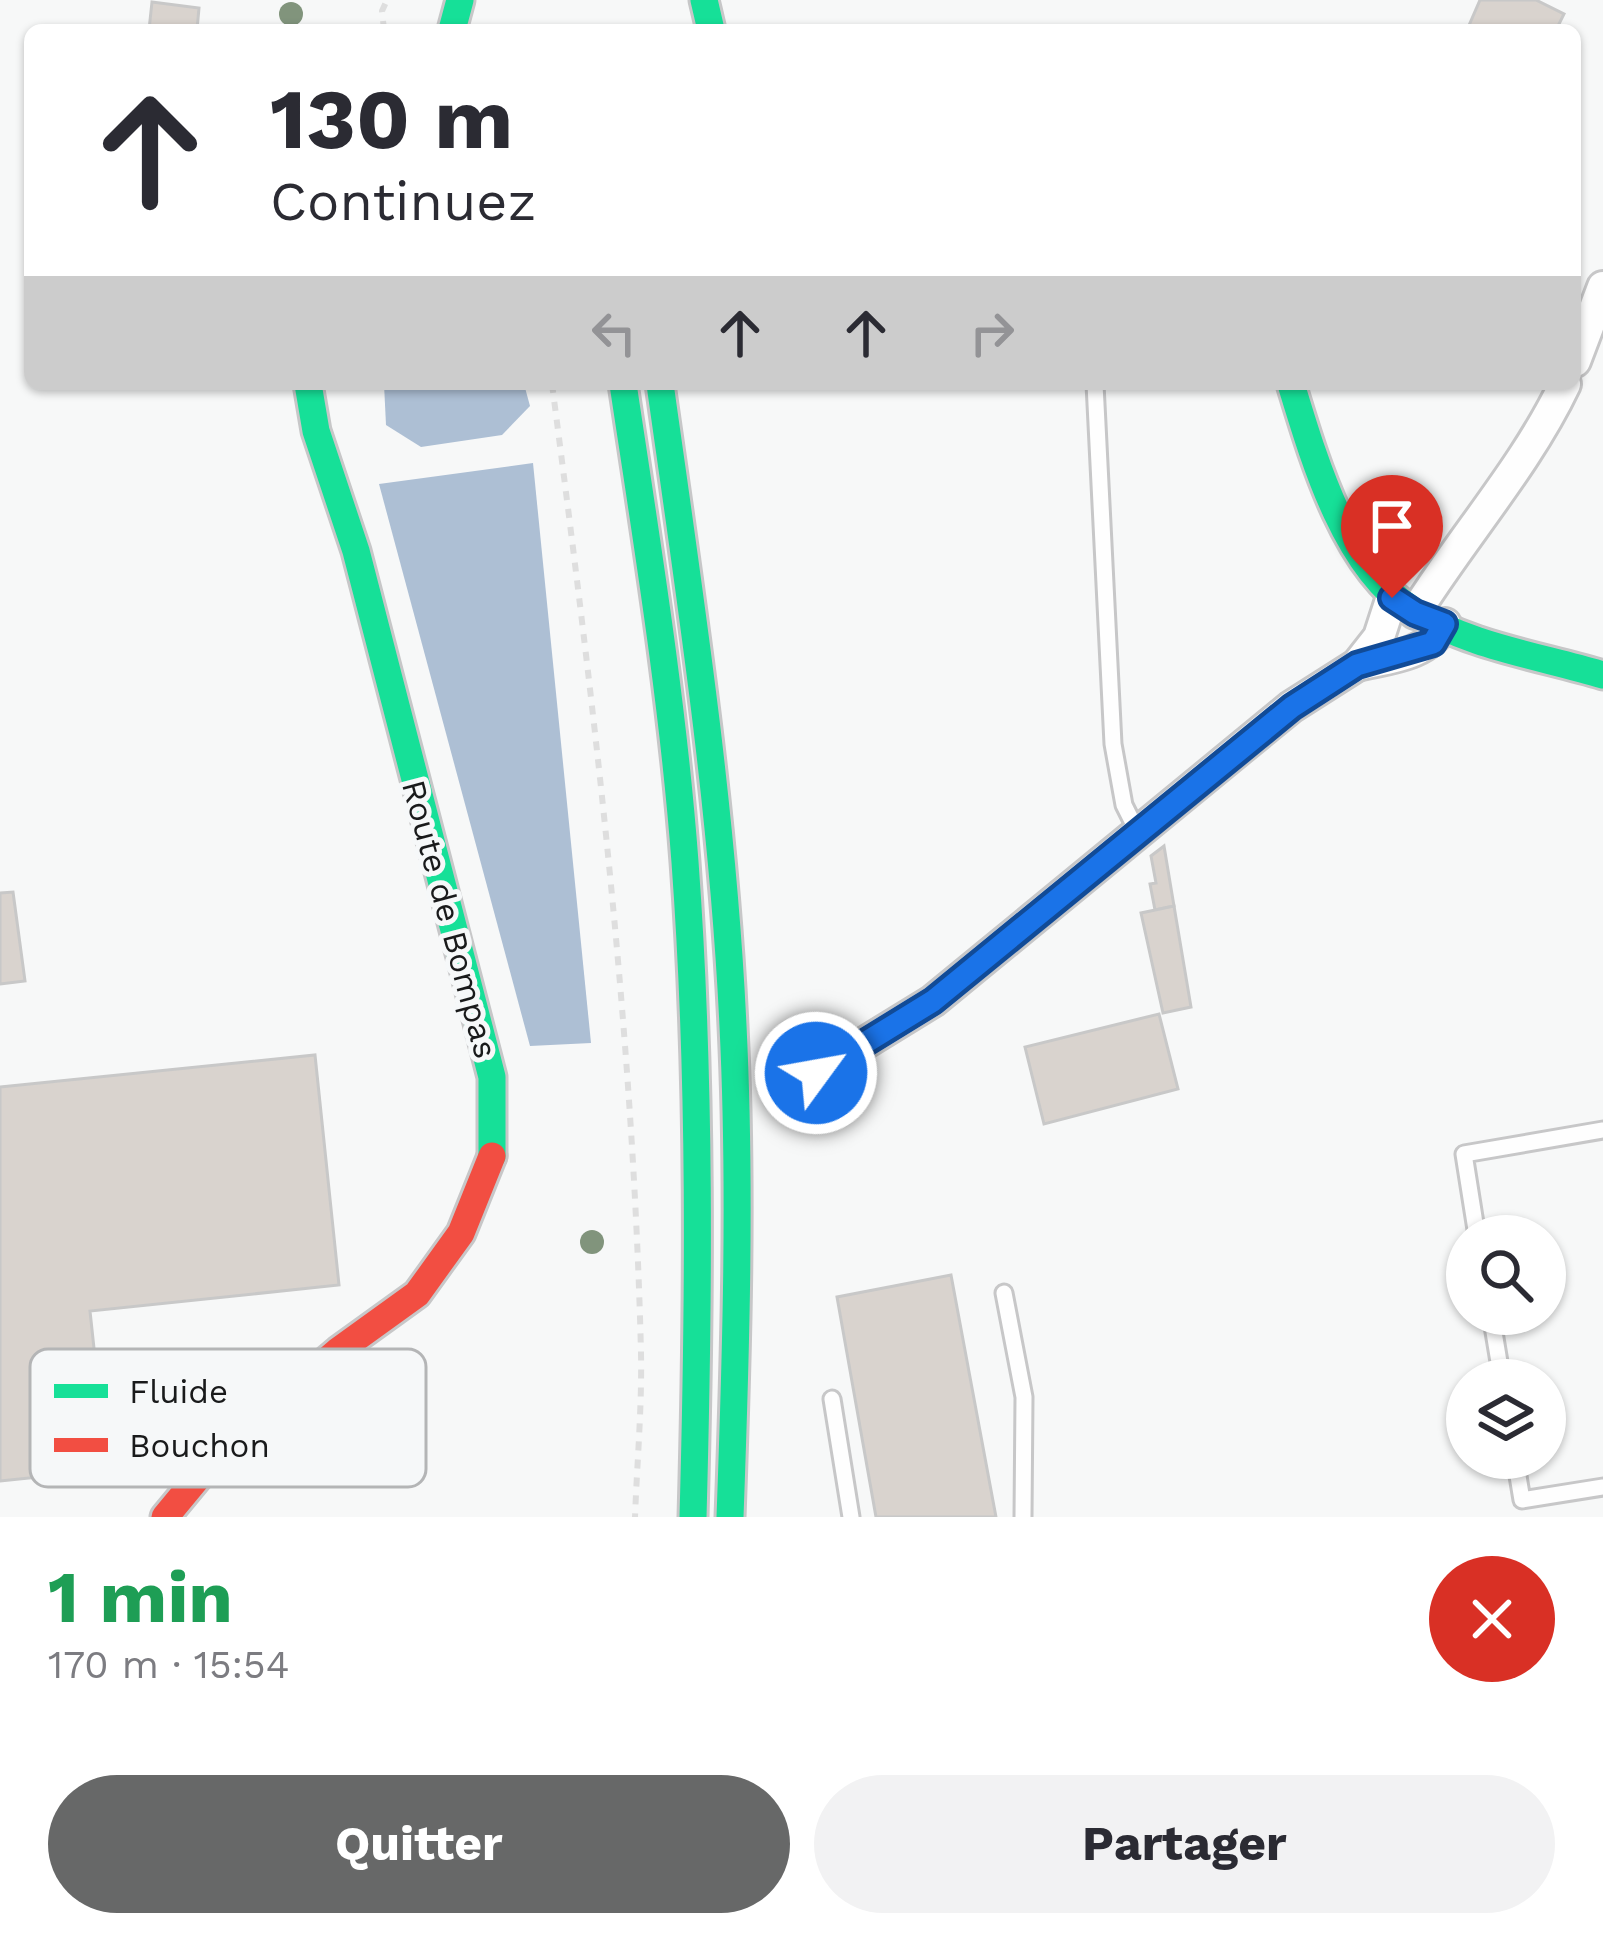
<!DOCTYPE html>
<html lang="fr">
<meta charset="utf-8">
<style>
body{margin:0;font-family:"Work Sans",sans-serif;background:#f2f2f3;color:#2b2b33;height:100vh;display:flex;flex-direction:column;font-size:45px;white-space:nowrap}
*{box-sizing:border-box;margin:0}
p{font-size:39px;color:#7c7c81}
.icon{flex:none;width:66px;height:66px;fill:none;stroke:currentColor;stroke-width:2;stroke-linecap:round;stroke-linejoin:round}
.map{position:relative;height:1517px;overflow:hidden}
.drawer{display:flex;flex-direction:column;background:#fff;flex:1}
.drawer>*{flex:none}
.hud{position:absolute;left:24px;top:24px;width:1557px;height:366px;border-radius:18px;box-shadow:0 3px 9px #0004;background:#fff;color:#2b2b33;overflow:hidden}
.fabs{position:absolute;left:1446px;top:1215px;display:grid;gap:24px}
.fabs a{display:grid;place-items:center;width:120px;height:120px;border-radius:50%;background:#fff;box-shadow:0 3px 9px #0004;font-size:60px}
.pin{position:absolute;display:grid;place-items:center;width:102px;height:102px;color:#fff;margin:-123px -51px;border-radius:50% 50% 50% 0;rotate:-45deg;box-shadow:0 0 12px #0007}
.pin .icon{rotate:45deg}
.me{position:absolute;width:132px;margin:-66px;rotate:58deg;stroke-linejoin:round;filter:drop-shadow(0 0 9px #0008)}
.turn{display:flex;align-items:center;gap:42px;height:252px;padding:0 48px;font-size:54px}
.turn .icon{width:156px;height:156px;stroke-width:2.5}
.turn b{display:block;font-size:84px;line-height:102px}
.lanes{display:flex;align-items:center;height:114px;padding:0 48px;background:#0003;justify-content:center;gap:60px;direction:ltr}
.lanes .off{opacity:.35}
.round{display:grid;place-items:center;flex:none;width:126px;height:126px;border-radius:63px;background:#f2f2f3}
.headline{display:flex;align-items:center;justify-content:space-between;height:204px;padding:0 48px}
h1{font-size:72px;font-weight:700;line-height:90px;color:#1e9e55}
.button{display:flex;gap:24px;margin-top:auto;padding:24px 48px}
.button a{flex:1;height:138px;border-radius:72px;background:#676868;color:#fff;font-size:48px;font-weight:700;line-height:138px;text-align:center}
.button a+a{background:#f2f2f3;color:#2b2b33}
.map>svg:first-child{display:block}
.water{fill:#adbfd4}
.building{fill:#d9d3ce;stroke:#c8c8c8;stroke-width:3}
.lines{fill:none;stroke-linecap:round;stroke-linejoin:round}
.lane-casing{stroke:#c7c7c8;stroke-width:21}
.street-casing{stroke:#c7c7c8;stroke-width:36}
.fast-casing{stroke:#c7c7c8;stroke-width:33}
.jam-casing{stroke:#c7c7c8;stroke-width:33}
.path{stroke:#dedede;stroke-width:6;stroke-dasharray:9 9;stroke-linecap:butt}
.lane{stroke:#fefefe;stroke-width:15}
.street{stroke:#fefefe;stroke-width:30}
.fast{stroke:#16e098;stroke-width:27}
.jam{stroke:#f24e42;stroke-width:27}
.tree{fill:#81947c}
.route-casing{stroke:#114b97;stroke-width:30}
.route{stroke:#1a73e8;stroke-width:21}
.labels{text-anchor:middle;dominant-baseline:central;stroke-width:10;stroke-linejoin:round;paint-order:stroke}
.street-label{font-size:33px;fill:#191a1b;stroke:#f6f8f9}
.key{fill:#f6f8f9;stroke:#b4b5b6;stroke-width:3}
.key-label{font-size:33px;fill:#191a1b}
</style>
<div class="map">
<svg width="1603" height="1517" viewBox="0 0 1603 1517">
<rect width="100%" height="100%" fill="#f7f8f8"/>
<g class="water">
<polygon points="384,384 524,384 530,406 502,435 421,447 386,425"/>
<polygon points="533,463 591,1043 530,1046 379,484"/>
</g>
<g class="building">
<polygon points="1480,0 1536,0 1564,14 1556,30 1467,30"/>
<polygon points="152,2 199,8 197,30 149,30"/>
<polygon points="1164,846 1174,906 1155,910 1150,884 1156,883 1151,856"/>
<polygon points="13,892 25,981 0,984 0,893"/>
<polygon points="1174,906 1191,1007 1163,1013 1141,913"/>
<polygon points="1159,1014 1178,1089 1044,1124 1025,1047"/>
<polygon points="315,1055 339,1285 90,1311 107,1470 0,1481 0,1087"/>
<polygon points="951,1275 996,1517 876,1517 837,1297"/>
</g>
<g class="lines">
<g class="lane-casing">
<g id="lane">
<polyline points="1095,384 1113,744 1124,805 1138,833"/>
<polyline points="1477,1236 1464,1154 1603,1130"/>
<polyline points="1004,1293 1024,1397 1023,1517"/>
<polyline points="1491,1314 1502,1380"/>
<polyline points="832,1399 851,1517"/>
<polyline points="1515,1458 1522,1500 1603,1487"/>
</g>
</g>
<g class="street-casing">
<g id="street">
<polyline points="1575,361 1603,287"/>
<path d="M1415,613C1463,536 1526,466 1565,384"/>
<path d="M1357,665C1392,657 1425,656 1445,624"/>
<polyline points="816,1073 933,1001 1291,707 1357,665 1379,637 1392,597"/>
</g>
</g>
<g class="fast-casing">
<g id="fast">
<polyline points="704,0 711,30"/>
<polyline points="452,30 460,0"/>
<polyline points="308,384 316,431 356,551 492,1077 492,1156"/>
<path d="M623,384C647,543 673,702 685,862C701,1080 699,1299 693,1517"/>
<path d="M660,384C690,597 723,811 733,1026C741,1189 736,1353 730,1517"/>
<path d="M1291,384C1313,456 1344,566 1411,609C1466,646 1540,656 1603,675"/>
</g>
</g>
<g class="jam-casing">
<polyline id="jam" points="165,1517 218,1453 338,1351 417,1294 461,1233 492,1156"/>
</g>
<g class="path">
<polyline points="384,30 382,11 387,0"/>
<path d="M552,384C594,706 633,1028 641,1353C642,1408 637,1463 635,1517"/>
</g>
<use href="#lane" class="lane"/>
<use href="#street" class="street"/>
<use href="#fast" class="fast"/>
<use href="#jam" class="jam"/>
</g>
<g class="tree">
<circle cx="291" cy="14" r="12"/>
<circle cx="592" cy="1242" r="12"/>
</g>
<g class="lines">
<g class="route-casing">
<polyline id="route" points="816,1073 933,1001 1292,707 1357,665 1433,643 1444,624 1415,613 1392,598"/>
</g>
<use href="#route" class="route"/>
</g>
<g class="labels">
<g class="street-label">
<text transform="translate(450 919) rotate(75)">Route de Bompas</text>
</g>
</g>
<rect x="30" y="1349" width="396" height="138" rx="18" class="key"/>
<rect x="54" y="1384" width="54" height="14" fill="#16e098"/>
<rect x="54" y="1438" width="54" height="14" fill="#f24e42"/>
<g class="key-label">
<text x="129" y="1403">Fluide</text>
<text x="129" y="1457">Bouchon</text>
</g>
</svg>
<div class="fabs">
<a><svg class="icon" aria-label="search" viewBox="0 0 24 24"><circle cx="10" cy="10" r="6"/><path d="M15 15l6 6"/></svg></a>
<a><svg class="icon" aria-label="layers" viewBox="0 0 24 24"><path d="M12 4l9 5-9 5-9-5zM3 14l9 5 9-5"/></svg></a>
</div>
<div class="pin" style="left:1392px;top:598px;background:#d93025"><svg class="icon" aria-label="arrive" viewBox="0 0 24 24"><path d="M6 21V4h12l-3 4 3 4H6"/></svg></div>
<svg class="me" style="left:816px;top:1073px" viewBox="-20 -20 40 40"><circle r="17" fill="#1a73e8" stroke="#fff" stroke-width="3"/><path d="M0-11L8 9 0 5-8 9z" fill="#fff"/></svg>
<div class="hud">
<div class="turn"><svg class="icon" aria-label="ahead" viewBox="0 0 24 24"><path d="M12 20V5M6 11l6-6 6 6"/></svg><div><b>130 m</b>Continuez</div></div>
<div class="lanes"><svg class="icon off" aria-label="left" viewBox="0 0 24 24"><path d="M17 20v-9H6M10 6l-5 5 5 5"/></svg><svg class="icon" aria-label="ahead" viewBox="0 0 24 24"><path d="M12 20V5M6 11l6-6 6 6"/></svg><svg class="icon" aria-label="ahead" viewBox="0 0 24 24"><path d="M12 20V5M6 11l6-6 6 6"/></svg><svg class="icon off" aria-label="right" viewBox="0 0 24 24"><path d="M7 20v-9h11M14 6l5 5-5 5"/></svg></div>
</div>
</div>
<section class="drawer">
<div class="headline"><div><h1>1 min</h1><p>170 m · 15:54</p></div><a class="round" style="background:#d93025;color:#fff"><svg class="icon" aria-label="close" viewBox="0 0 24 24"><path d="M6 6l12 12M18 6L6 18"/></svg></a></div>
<div class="button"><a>Quitter</a><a>Partager</a></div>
</section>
